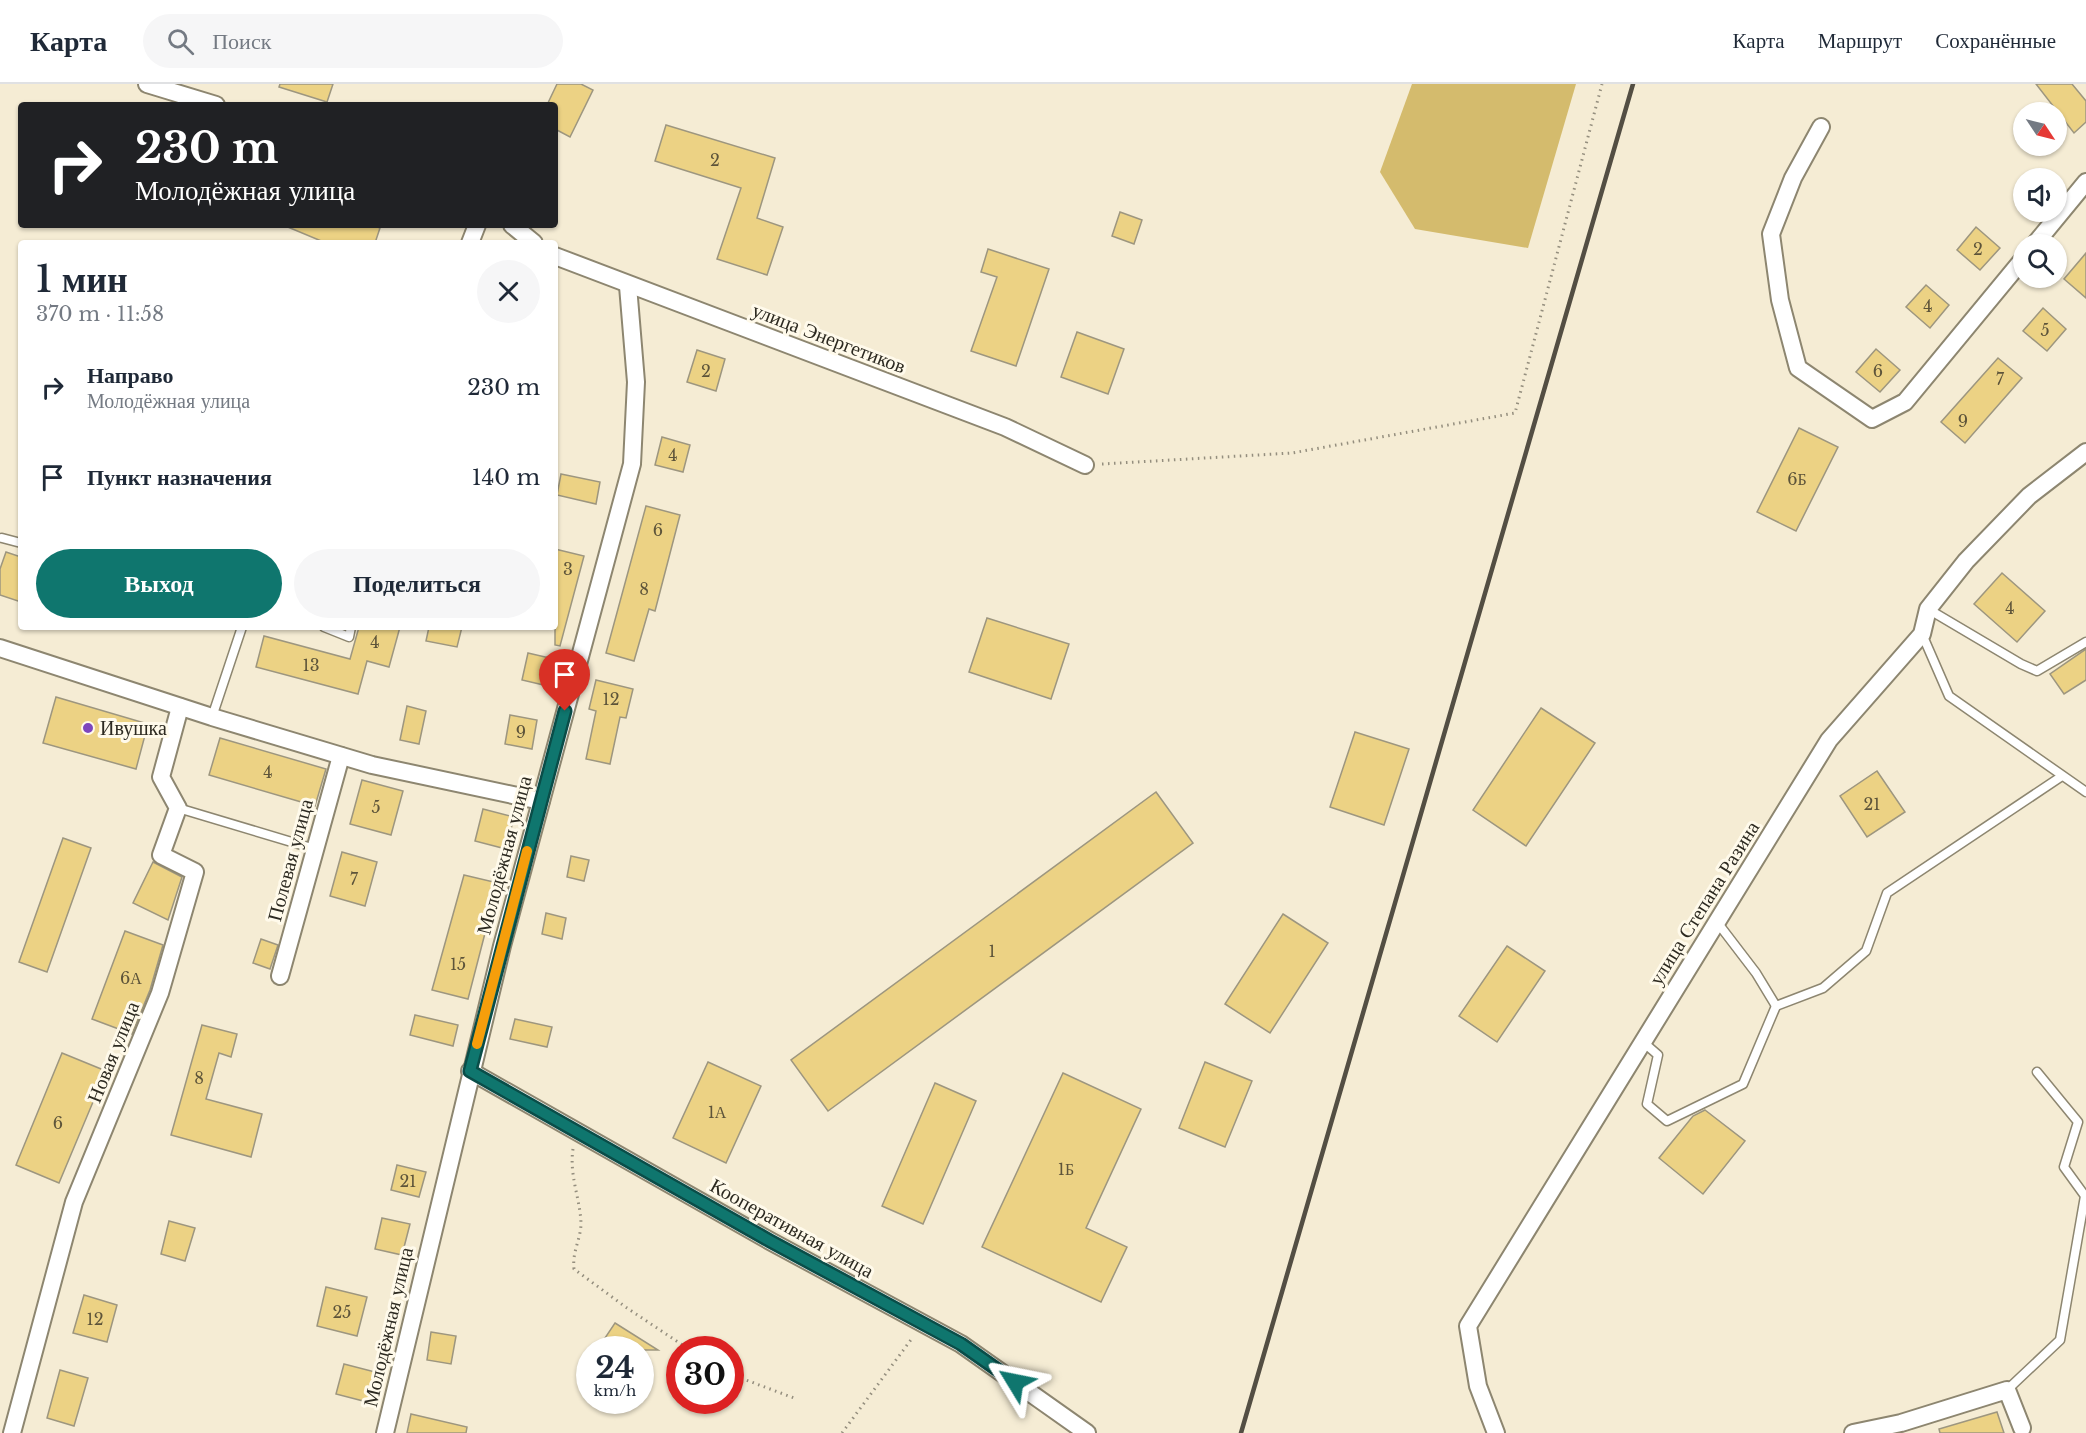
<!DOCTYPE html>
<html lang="ru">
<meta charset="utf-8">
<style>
body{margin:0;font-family:"Libre Baskerville",serif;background:#f6f6f7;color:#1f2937;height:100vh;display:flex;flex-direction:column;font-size:22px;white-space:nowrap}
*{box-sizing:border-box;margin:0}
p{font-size:20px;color:#747a83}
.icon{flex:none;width:33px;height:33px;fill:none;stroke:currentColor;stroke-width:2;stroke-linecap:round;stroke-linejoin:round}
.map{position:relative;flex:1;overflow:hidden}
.details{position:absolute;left:18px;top:156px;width:540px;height:390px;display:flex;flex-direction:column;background:#fff;border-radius:6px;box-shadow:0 2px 4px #0004}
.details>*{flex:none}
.top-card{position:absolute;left:18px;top:18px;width:540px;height:126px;border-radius:6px;box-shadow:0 2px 4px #0004;background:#202124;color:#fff;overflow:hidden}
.needle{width:39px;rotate:125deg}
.buttons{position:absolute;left:2013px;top:18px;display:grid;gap:12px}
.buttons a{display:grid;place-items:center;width:54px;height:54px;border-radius:50%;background:#fff;box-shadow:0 2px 4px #0004;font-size:30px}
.speed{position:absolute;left:576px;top:1252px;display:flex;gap:12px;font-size:30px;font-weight:700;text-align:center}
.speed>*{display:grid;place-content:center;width:78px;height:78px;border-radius:50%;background:#fff;box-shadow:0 2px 4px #0004;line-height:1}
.speed small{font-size:15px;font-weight:400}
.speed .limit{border:9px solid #d22;background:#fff;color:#111}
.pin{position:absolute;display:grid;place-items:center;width:51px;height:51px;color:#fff;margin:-62px -26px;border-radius:50% 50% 50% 0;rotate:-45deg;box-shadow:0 0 6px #0007}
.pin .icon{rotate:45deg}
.me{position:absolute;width:66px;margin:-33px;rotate:305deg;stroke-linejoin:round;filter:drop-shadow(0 0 4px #0008)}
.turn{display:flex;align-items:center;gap:21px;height:126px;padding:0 18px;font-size:27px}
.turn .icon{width:78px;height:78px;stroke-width:2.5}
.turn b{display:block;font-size:42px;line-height:51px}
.round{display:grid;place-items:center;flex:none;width:63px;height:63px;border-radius:32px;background:#f6f6f7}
.headline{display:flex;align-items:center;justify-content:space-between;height:102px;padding:0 18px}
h1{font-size:36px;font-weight:600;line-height:45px}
.action{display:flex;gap:12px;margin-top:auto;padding:12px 18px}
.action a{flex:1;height:69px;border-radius:36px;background:#0f766e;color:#fff;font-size:24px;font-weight:600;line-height:69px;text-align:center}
.action a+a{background:#f6f6f7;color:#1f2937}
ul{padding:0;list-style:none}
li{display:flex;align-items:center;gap:18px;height:90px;padding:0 18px}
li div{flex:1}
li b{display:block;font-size:22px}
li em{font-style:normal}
header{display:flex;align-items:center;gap:36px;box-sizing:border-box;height:84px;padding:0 30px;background:#fff;border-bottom:2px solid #e0e1e3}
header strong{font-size:28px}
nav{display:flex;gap:33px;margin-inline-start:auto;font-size:21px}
.search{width:420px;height:54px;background:#f6f6f7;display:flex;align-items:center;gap:15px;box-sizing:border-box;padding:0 21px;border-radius:33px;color:#747a83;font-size:22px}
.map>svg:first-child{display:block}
.forest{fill:#d4bb6d}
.building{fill:#ecd284;stroke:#9d967f;stroke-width:1.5}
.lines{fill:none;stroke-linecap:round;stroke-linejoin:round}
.service-casing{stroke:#8d8670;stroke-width:11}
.minor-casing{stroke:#8d8670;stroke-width:20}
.path{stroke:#948e7e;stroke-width:3;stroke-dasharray:1.5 4.5;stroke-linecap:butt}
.service{stroke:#fff;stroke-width:8}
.minor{stroke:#fff;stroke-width:16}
.rail{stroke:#534e43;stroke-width:4.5}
.route-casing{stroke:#0a4d48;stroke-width:15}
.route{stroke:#0f766e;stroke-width:10}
.slow{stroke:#f59e0b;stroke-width:10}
.poi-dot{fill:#7d46bd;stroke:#fffaeb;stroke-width:2}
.labels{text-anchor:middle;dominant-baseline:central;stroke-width:6;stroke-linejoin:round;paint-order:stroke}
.number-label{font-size:16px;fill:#5d543a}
.street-label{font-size:20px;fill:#2d2a21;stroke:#fffaeb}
.poi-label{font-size:20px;fill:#2d2a21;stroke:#fffaeb;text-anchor:start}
</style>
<header>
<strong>Карта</strong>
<div class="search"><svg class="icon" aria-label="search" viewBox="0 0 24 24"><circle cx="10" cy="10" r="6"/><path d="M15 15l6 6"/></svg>Поиск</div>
<nav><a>Карта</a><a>Маршрут</a><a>Сохранённые</a></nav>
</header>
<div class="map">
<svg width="2086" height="1349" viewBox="0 0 2086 1349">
<rect width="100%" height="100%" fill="#f5ecd4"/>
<polygon class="forest" points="1412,0 1576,0 1528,164 1415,145 1380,88"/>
<g class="building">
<polygon points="280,0 333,0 327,18 279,3"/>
<polygon points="557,0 581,0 593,6 570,53 555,45 555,21 547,21"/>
<polygon points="2036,0 2072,0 2086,17 2086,38 2074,49"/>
<polygon points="666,41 775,74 757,134 783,143 767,191 717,175 741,104 655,77"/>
<polygon points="1120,128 1142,136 1134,160 1112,152"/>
<polygon points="283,141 372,141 380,144 375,159 326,159"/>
<polygon points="1976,143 2000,164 1980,186 1957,166"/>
<polygon points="988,165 1049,185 1016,282 971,267 997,193 981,188"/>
<polygon points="2086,169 2086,214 2064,195"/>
<polygon points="1926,201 1949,221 1930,244 1906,223"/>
<polygon points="2043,224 2066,245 2047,267 2023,247"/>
<polygon points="1077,248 1124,265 1108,310 1061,293"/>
<polygon points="1876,265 1900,286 1880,308 1856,288"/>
<polygon points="697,266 725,275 716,307 687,298"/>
<polygon points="1998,274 2022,294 1965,359 1941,338"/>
<polygon points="1799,344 1838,363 1796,447 1757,428"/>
<polygon points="662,353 690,361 683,388 655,381"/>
<polygon points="561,390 600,398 596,420 557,411"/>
<polygon points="646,422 680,431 655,527 649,525 634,577 606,569"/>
<polygon points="555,465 584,472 560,562 555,561"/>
<polygon points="6,468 21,473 21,518 0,511 0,485"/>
<polygon points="2002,489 2045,527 2017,558 1974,520"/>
<polygon points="987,534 1069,560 1051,615 969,588"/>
<polygon points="359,543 400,543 389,583 367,577 358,610 256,583 264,552 350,575"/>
<polygon points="429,543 462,543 457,563 426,557"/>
<polygon points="2086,565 2086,596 2064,610 2050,590"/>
<polygon points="528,569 554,575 548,602 522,596"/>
<polygon points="596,596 633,605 626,634 620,633 610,680 586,675 596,627 589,625"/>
<polygon points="56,613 148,640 136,685 43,659"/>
<polygon points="407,622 426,627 419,660 400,656"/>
<polygon points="1541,624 1595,659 1526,762 1473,726"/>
<polygon points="510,631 537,636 532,665 505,660"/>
<polygon points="1355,648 1409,665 1384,741 1330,723"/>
<polygon points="220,654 326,685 315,722 209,691"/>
<polygon points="1877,687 1905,728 1867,753 1840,712"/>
<polygon points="362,696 403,707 391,751 350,740"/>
<polygon points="1156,708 1193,759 828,1027 791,976"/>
<polygon points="483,725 514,733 506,765 475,757"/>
<polygon points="63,754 91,764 47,888 19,878"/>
<polygon points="342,768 377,778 365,822 330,812"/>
<polygon points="571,772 589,776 584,797 567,793"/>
<polygon points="153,778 182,793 168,836 133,819"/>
<polygon points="464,791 498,799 468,915 432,906"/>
<polygon points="546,829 566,834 562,855 542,850"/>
<polygon points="1283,830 1328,859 1270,949 1225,920"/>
<polygon points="125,847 163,861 150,906 132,950 92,935"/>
<polygon points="261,855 278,861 270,885 253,879"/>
<polygon points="1507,862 1545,887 1497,958 1459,932"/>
<polygon points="415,931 458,941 453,962 410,951"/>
<polygon points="515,935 552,943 547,963 510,955"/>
<polygon points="202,941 237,950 231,973 219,969 206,1015 262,1030 251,1073 171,1051"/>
<polygon points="62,969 106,987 59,1099 16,1081"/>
<polygon points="708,978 761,1002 726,1079 673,1054"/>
<polygon points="1205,978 1252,997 1225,1063 1179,1044"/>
<polygon points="1063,989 1141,1025 1086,1144 1127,1163 1101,1218 982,1163"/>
<polygon points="935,999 976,1017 923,1140 882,1122"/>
<polygon points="1705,1026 1745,1057 1703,1110 1659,1074 1693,1032"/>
<polygon points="397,1081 426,1088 419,1113 391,1106"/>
<polygon points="382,1134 410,1140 402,1171 375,1165"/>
<polygon points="169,1137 195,1144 185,1177 161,1170"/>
<polygon points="326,1203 367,1213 357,1252 317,1242"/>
<polygon points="84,1211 117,1221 107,1258 73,1249"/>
<polygon points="615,1239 658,1266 597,1266"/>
<polygon points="431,1248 456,1252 451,1280 427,1276"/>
<polygon points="344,1280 379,1289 371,1319 336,1310"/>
<polygon points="60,1286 88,1294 74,1342 47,1334"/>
<polygon points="1997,1328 2004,1349 1940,1349 1939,1345"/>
<polygon points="411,1330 467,1343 466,1349 407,1349"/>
</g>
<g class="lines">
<g class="service-casing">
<g id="service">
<polyline points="2,454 21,459"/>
<polyline points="1928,525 2021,580 2037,587 2086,558"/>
<polyline points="324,543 349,553 351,543"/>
<polyline points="1922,550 1949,612 2086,708"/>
<polyline points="212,633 242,543"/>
<polyline points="178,724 315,765"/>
<polyline points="1717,838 1756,889 1776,922 1823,904 1866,867 1887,809 2062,692"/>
<polyline points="1643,958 1658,971 1647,1020 1667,1037 1743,1000 1776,922"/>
<polyline points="2007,1306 2060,1256 2085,1112 2064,1083 2078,1038 2037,988"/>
</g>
</g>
<g class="minor-casing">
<g id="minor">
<polyline points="147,0 216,21"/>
<polyline points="1821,43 1793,94 1771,150 1780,216 1798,284 1872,335 1905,318 2024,174"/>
<polyline points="512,141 534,159"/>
<polyline points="470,159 477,141"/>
<polyline points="2035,160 2086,98"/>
<polyline points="555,172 1005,343 1085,381"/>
<polyline points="0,564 212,633 372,681 541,717"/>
<polyline points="280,892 341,672"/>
<polyline points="470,987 770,1157 961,1260 1087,1349"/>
<polyline points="12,1349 74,1118 160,909 195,788 161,771 178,724 161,693 180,623"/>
<polyline points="385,1349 502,862 632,380 636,298 628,202"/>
<polyline points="1496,1349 1478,1302 1468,1242 1829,656 1922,550 1928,525 1966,477 2029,412 2086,368"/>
<polyline points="1853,1349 1901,1339 2007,1306 2022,1344"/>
</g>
</g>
<g class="path">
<polyline points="1102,380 1292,369 1515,329 1602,0"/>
<path d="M573,1065C569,1091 580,1114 581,1139C581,1155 572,1167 574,1185L627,1224L690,1266"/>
<polyline points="730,1290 794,1314"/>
<polyline points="842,1349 913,1253"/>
</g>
<use href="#service" class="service"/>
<use href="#minor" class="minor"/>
<polyline class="rail" points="1241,1349 1633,0"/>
</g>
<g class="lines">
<g class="route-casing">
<polyline id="route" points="565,627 470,987 770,1157 961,1260 1015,1298"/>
</g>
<use href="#route" class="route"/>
<polyline class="slow" points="477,960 527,767"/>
</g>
<circle class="poi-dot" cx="88" cy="644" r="6"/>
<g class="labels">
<g class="number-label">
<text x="715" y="76">2</text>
<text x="1978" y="165">2</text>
<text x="1928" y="222">4</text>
<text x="2045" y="246">5</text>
<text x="706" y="287">2</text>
<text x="1878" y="287">6</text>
<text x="2000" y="295">7</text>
<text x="1963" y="337">9</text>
<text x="673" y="371">4</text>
<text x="1797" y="395">6Б</text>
<text x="658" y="446">6</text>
<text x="568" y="485">3</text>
<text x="644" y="505">8</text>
<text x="2010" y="524">4</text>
<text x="375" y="558">4</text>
<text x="311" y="581">13</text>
<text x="611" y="615">12</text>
<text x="521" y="648">9</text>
<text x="268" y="688">4</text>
<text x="1872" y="720">21</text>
<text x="376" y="723">5</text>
<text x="354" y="795">7</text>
<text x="992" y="867">1</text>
<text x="458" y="880">15</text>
<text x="131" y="894">6А</text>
<text x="199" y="994">8</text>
<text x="717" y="1028">1А</text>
<text x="58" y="1039">6</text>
<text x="1066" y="1085">1Б</text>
<text x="408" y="1097">21</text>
<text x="342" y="1228">25</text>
<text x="95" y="1235">12</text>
</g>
<g class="street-label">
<text transform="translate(829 254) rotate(21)">улица Энергетиков</text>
<text transform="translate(504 771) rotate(-75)">Молодёжная улица</text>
<text transform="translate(290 776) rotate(-75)">Полевая улица</text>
<text transform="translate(1704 819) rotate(-58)">улица Степана Разина</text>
<text transform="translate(113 968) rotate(-68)">Новая улица</text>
<text transform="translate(792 1144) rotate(29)">Кооперативная улица</text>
<text transform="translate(388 1243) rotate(-77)">Молодёжная улица</text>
</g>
<g class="poi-label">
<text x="100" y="644">Ивушка</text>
</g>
</g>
</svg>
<div class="buttons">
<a><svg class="needle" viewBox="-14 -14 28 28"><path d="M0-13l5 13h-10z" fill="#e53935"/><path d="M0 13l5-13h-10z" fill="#747a83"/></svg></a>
<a><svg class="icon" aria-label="sound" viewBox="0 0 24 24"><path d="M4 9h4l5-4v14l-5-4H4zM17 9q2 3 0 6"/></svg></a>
<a><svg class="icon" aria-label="search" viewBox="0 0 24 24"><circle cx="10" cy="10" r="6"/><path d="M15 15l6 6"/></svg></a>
</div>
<div class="speed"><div>24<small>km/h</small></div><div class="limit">30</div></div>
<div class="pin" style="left:565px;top:627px;background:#d93025"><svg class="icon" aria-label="arrive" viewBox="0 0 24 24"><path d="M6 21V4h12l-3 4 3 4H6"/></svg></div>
<svg class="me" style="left:1015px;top:1298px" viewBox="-20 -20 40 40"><path d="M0-17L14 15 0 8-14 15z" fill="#0f766e" stroke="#fff" stroke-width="4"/></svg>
<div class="top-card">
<div class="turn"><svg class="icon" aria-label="right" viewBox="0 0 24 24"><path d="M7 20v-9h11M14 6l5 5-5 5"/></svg><div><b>230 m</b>Молодёжная улица</div></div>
</div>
<section class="details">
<div class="headline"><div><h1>1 мин</h1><p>370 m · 11:58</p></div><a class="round"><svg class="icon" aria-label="close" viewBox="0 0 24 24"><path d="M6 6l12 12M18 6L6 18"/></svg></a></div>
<ul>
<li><svg class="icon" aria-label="right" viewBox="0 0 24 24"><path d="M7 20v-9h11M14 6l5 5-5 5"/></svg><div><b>Направо</b><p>Молодёжная улица</p></div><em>230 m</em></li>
<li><svg class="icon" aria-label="arrive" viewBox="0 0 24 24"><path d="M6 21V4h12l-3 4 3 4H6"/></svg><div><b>Пункт назначения</b></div><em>140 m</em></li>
</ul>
<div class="action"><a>Выход</a><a>Поделиться</a></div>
</section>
</div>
